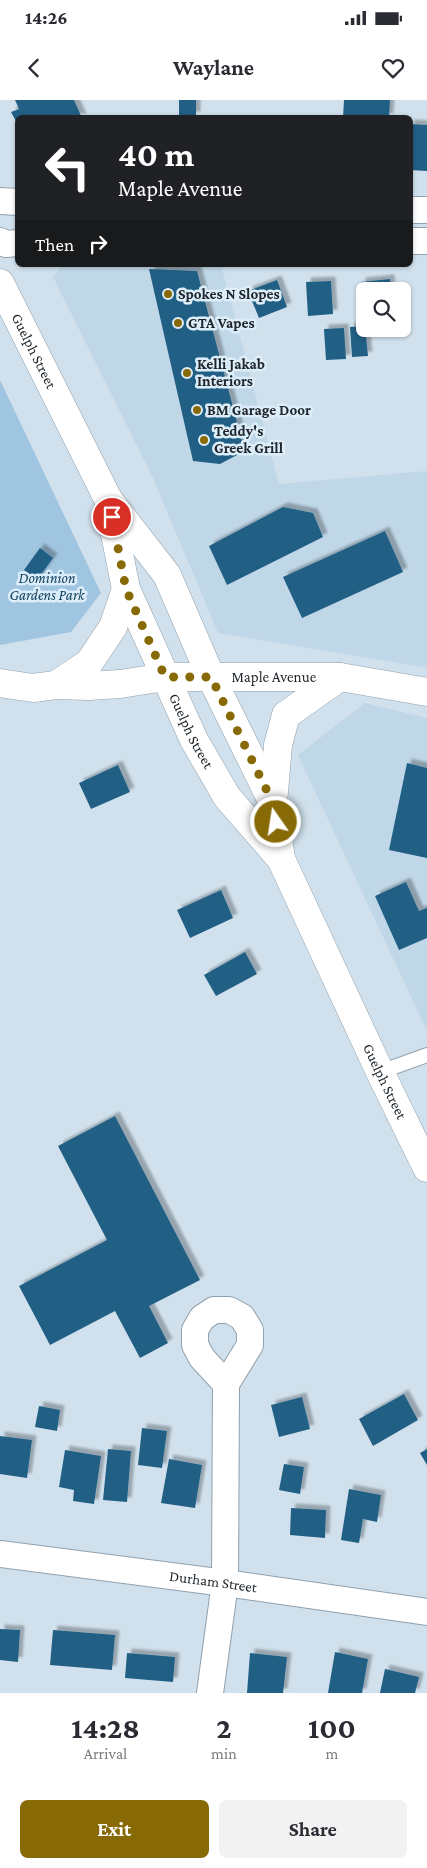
<!DOCTYPE html>
<style>
body{margin:0;font-family:"Crimson Pro",serif;background:#f2f2f3;color:#2b2b33;height:100vh;display:flex;flex-direction:column;font-size:19px;white-space:nowrap}
*{box-sizing:border-box;margin:0}
p{font-size:16px;color:#7c7c81}
.icon{flex:none;width:28px;height:28px;fill:none;stroke:currentColor;stroke-width:2;stroke-linecap:round;stroke-linejoin:round}
.map{position:relative;height:1593px;overflow:hidden}
.panel{display:flex;flex-direction:column;background:#fff;flex:1}
.panel>*{flex:none}
.top-card{position:absolute;left:15px;top:15px;width:398px;height:152px;border-radius:8px;box-shadow:0 1px 4px #0004;background:#202124;color:#fff;overflow:hidden}
.buttons{position:absolute;left:356px;top:182px;display:grid;gap:10px}
.buttons a{display:grid;place-items:center;width:55px;height:55px;border-radius:8px;background:#fff;box-shadow:0 1px 4px #0004;font-size:25px}
.pin{position:absolute;display:grid;place-items:center;width:42px;height:42px;color:#fff;margin:-21px;border:2px solid #fff;border-radius:50%;box-shadow:0 1px 5px #0007}
.me{position:absolute;width:55px;margin:-28px;rotate:347deg;stroke-linejoin:round;filter:drop-shadow(0 0 4px #0008)}
.turn{display:flex;align-items:center;gap:18px;height:105px;padding:0 20px;font-size:22px}
.turn .icon{width:65px;height:65px;stroke-width:2.5}
.turn b{display:block;font-size:35px;line-height:42px}
.then{display:flex;align-items:center;height:48px;padding:0 20px;background:#0003;gap:10px;font-size:19px}
.eta{display:flex;justify-content:space-evenly;align-items:center;height:85px;text-align:center}
.eta b{font-size:30px;font-weight:700;line-height:35px}
.cta{display:flex;gap:10px;margin-top:auto;padding:10px 20px}
.cta a{flex:1;height:58px;border-radius:8px;background:#876a06;color:#fff;font-size:20px;font-weight:700;line-height:58px;text-align:center}
.cta a+a{background:#f2f2f3;color:#2b2b33}
.status{display:flex;justify-content:space-between;align-items:center;height:35px;padding:0 25px;background:#fff;direction:ltr}
.status svg{height:14px;fill:currentColor}
header{display:flex;justify-content:space-between;align-items:center;height:65px;padding:0 20px;background:#fff;font-size:22px;font-weight:700}
.map>svg:first-child{display:block}
.built{fill:#c0d7e8}
.green{fill:#a0c5e0}
.building{fill:#205f85;filter:url(#shadow)}
.lines{fill:none;stroke-linecap:round;stroke-linejoin:round}
.lane-casing{stroke:#91a1ad;stroke-width:16}
.street-casing{stroke:#91a1ad;stroke-width:28}
.secondary-casing{stroke:#91a1ad;stroke-width:29}
.primary-casing{stroke:#91a1ad;stroke-width:29}
.lane{stroke:#fff;stroke-width:14}
.street{stroke:#fff;stroke-width:26}
.secondary{stroke:#fff;stroke-width:28}
.primary{stroke:#fff;stroke-width:28}
.route{stroke:#876a06;stroke-width:9;stroke-dasharray:0 16.2}
.poi-dot{fill:#876a06;stroke:#ddeefb;stroke-width:2}
.labels{text-anchor:middle;dominant-baseline:central;stroke-width:5;stroke-linejoin:round;paint-order:stroke}
.poi-label{font-size:15px;font-weight:bold;fill:#1f252a;stroke:#ddeefb;text-anchor:start}
.street-label{font-size:15px;fill:#1f252a;stroke:#ddeefb}
.park-label{font-size:15px;font-style:italic;fill:#11425e;stroke:#ddeefb}
</style>
<div class="status"><b>14:26</b><svg viewBox="0 0 49 12"><path d="M0 12V9h3v3zM5 12V6h3v6zM10 12V3h3v9zM15 12V0h3v12zM26 1h20v11H26zM47 4h2v5h-2z"/></svg></div>
<header><svg class="icon" aria-label="back" viewBox="0 0 24 24"><path d="M15 5l-7 7 7 7"/></svg>Waylane<svg class="icon" aria-label="heart" viewBox="0 0 24 24"><path d="M12 20l-8-8c-3-5 5-10 8-4 3-6 11-1 8 4z"/></svg></header>
<div class="map">
<svg width="427" height="1593" viewBox="0 0 427 1593">
<defs>
<filter id="shadow"><feDropShadow dx="4.5" dy="-4.5" stdDeviation="1" flood-color="#0004"/></filter>
</defs>
<rect width="100%" height="100%" fill="#d0e1ed"/>
<g class="built">
<polygon points="63,165 221,165 279,384 427,371 427,568 218,533 153,378 53,177"/>
<polygon points="365,603 427,618 427,931 298,655"/>
</g>
<polygon class="green" points="0,280 101,493 71,532 0,545"/>
<g class="building">
<polygon points="15,0 74,0 82,18 18,18 18,25 11,12 19,9"/>
<rect x="179" y="0" width="17" height="16"/>
<polygon points="344,0 390,0 389,18 343,18"/>
<polygon points="410,24 427,25 427,71 410,70"/>
<polygon points="149,169 197,171 242,341 237,355 220,364 193,361"/>
<polygon points="390,179 391,191 365,191 364,201 361,182"/>
<polygon points="277,180 287,207 259,218 248,191"/>
<polygon points="331,181 333,214 308,216 306,182"/>
<polygon points="365,226 368,256 352,257 350,227"/>
<polygon points="344,228 346,259 326,260 324,229"/>
<polygon points="283,407 313,413 323,437 227,485 209,446"/>
<polygon points="385,431 403,472 302,518 283,477"/>
<polygon points="40,448 53,458 37,480 24,470"/>
<polygon points="407,663 427,668 427,758 389,750"/>
<polygon points="118,665 130,692 91,709 79,683"/>
<polygon points="406,782 419,811 427,808 427,838 399,850 375,796"/>
<polygon points="221,790 233,818 190,838 177,810"/>
<polygon points="245,852 257,874 216,896 204,875"/>
<polygon points="115,1016 200,1180 149,1206 168,1243 140,1258 115,1211 50,1245 19,1186 107,1140 58,1046"/>
<polygon points="404,1294 418,1320 373,1346 359,1319"/>
<polygon points="302,1297 310,1329 279,1337 271,1305"/>
<polygon points="39,1306 60,1310 57,1331 35,1327"/>
<polygon points="142,1328 167,1331 162,1368 138,1365"/>
<polygon points="0,1336 32,1340 27,1378 0,1374"/>
<polygon points="108,1349 131,1351 127,1402 103,1400"/>
<polygon points="427,1349 427,1365 420,1353"/>
<polygon points="65,1350 101,1356 94,1404 73,1401 74,1390 59,1387"/>
<polygon points="169,1359 202,1365 195,1408 161,1403"/>
<polygon points="284,1364 304,1367 300,1394 279,1390"/>
<polygon points="349,1389 381,1395 377,1422 363,1419 359,1443 341,1440"/>
<polygon points="291,1408 326,1410 325,1438 290,1435"/>
<polygon points="0,1529 20,1530 18,1562 0,1560"/>
<polygon points="53,1530 115,1535 112,1570 50,1565"/>
<polygon points="335,1552 368,1559 362,1593 328,1593"/>
<polygon points="127,1553 175,1557 173,1582 125,1578"/>
<polygon points="250,1553 287,1557 283,1593 247,1593"/>
<polygon points="385,1569 419,1577 415,1593 380,1593"/>
</g>
<g class="lines">
<g class="lane-casing">
<polyline id="lane" points="380,972 427,955"/>
</g>
<g class="street-casing">
<g id="street">
<polyline points="0,101 18,102"/>
<polyline points="410,110 427,110"/>
<polyline points="0,141 6,144 18,143"/>
<polyline points="410,141 427,141"/>
<path id="s1" d="M0,1454L225,1483L427,1512"/>
<polyline points="210,1593 225,1483 226,1284 250,1245 250,1230 242,1217 229,1210 214,1210 202,1218 195,1230 195,1245 202,1258 226,1284"/>
</g>
</g>
<g class="secondary-casing">
<g id="secondary">
<path id="s2" d="M0,583L33,588L56,585L89,586L120,584L165,577H340L427,592"/>
<polyline points="56,585 89,563 113,527 126,489"/>
<polyline points="273,703 278,645 286,615 340,577"/>
</g>
</g>
<g class="primary-casing">
<g id="primary">
<path id="s3" d="M0,183L108,399L167,475L211,577L273,703L281,759"/>
<path id="s4" d="M108,399L126,489L194,640L227,697L281,759L380,972L427,1068"/>
</g>
</g>
<use href="#lane" class="lane"/>
<use href="#street" class="street"/>
<use href="#secondary" class="secondary"/>
<use href="#primary" class="primary"/>
</g>
<g class="lines">
<polyline class="route" points="112,417 126,489 165,577 211,577 273,703 276,722"/>
</g>
<g class="poi-dot">
<circle cx="168" cy="194" r="5"/>
<circle cx="178" cy="223" r="5"/>
<circle cx="187" cy="273" r="5"/>
<circle cx="197" cy="310" r="5"/>
<circle cx="204" cy="340" r="5"/>
</g>
<g class="labels">
<g class="poi-label">
<text x="178" y="194">Spokes N Slopes</text>
<text x="188" y="223">GTA Vapes</text>
<text x="197" y="264">Kelli Jakab<tspan x="197" dy="17">Interiors</tspan></text>
<text x="207" y="310">BM Garage Door</text>
<text x="214" y="331">Teddy's<tspan x="214" dy="17">Greek Grill</tspan></text>
</g>
<g class="street-label">
<text stroke="none"><textPath href="#s3" startOffset="76">Guelph Street</textPath></text>
<text stroke="none"><textPath href="#s2" startOffset="275">Maple Avenue</textPath></text>
<text stroke="none"><textPath href="#s4" startOffset="248">Guelph Street</textPath></text>
<text stroke="none"><textPath href="#s4" startOffset="651">Guelph Street</textPath></text>
<text stroke="none"><textPath href="#s1" startOffset="215">Durham Street</textPath></text>
</g>
<g class="park-label">
<text x="47" y="478">Dominion<tspan x="47" dy="17">Gardens Park</tspan></text>
</g>
</g>
</svg>
<div class="buttons">
<a><svg class="icon" aria-label="search" viewBox="0 0 24 24"><circle cx="10" cy="10" r="6"/><path d="M15 15l6 6"/></svg></a>
</div>
<div class="pin" style="left:112px;top:417px;background:#d93025"><svg class="icon" aria-label="arrive" viewBox="0 0 24 24"><path d="M6 21V4h12l-3 4 3 4H6"/></svg></div>
<svg class="me" style="left:276px;top:722px" viewBox="-20 -20 40 40"><circle r="17" fill="#876a06" stroke="#fff" stroke-width="3"/><path d="M0-11L8 9 0 5-8 9z" fill="#fff"/></svg>
<div class="top-card">
<div class="turn"><svg class="icon" aria-label="left" viewBox="0 0 24 24"><path d="M17 20v-9H6M10 6l-5 5 5 5"/></svg><div><b>40 m</b>Maple Avenue</div></div>
<div class="then">Then<svg class="icon" aria-label="right" viewBox="0 0 24 24"><path d="M7 20v-9h11M14 6l5 5-5 5"/></svg></div>
</div>
</div>
<section class="panel">
<div class="eta">
<div><b>14:28</b><p>Arrival</p></div>
<div><b>2</b><p>min</p></div>
<div><b>100</b><p>m</p></div>
</div>
<div class="cta"><a>Exit</a><a>Share</a></div>
</section>
